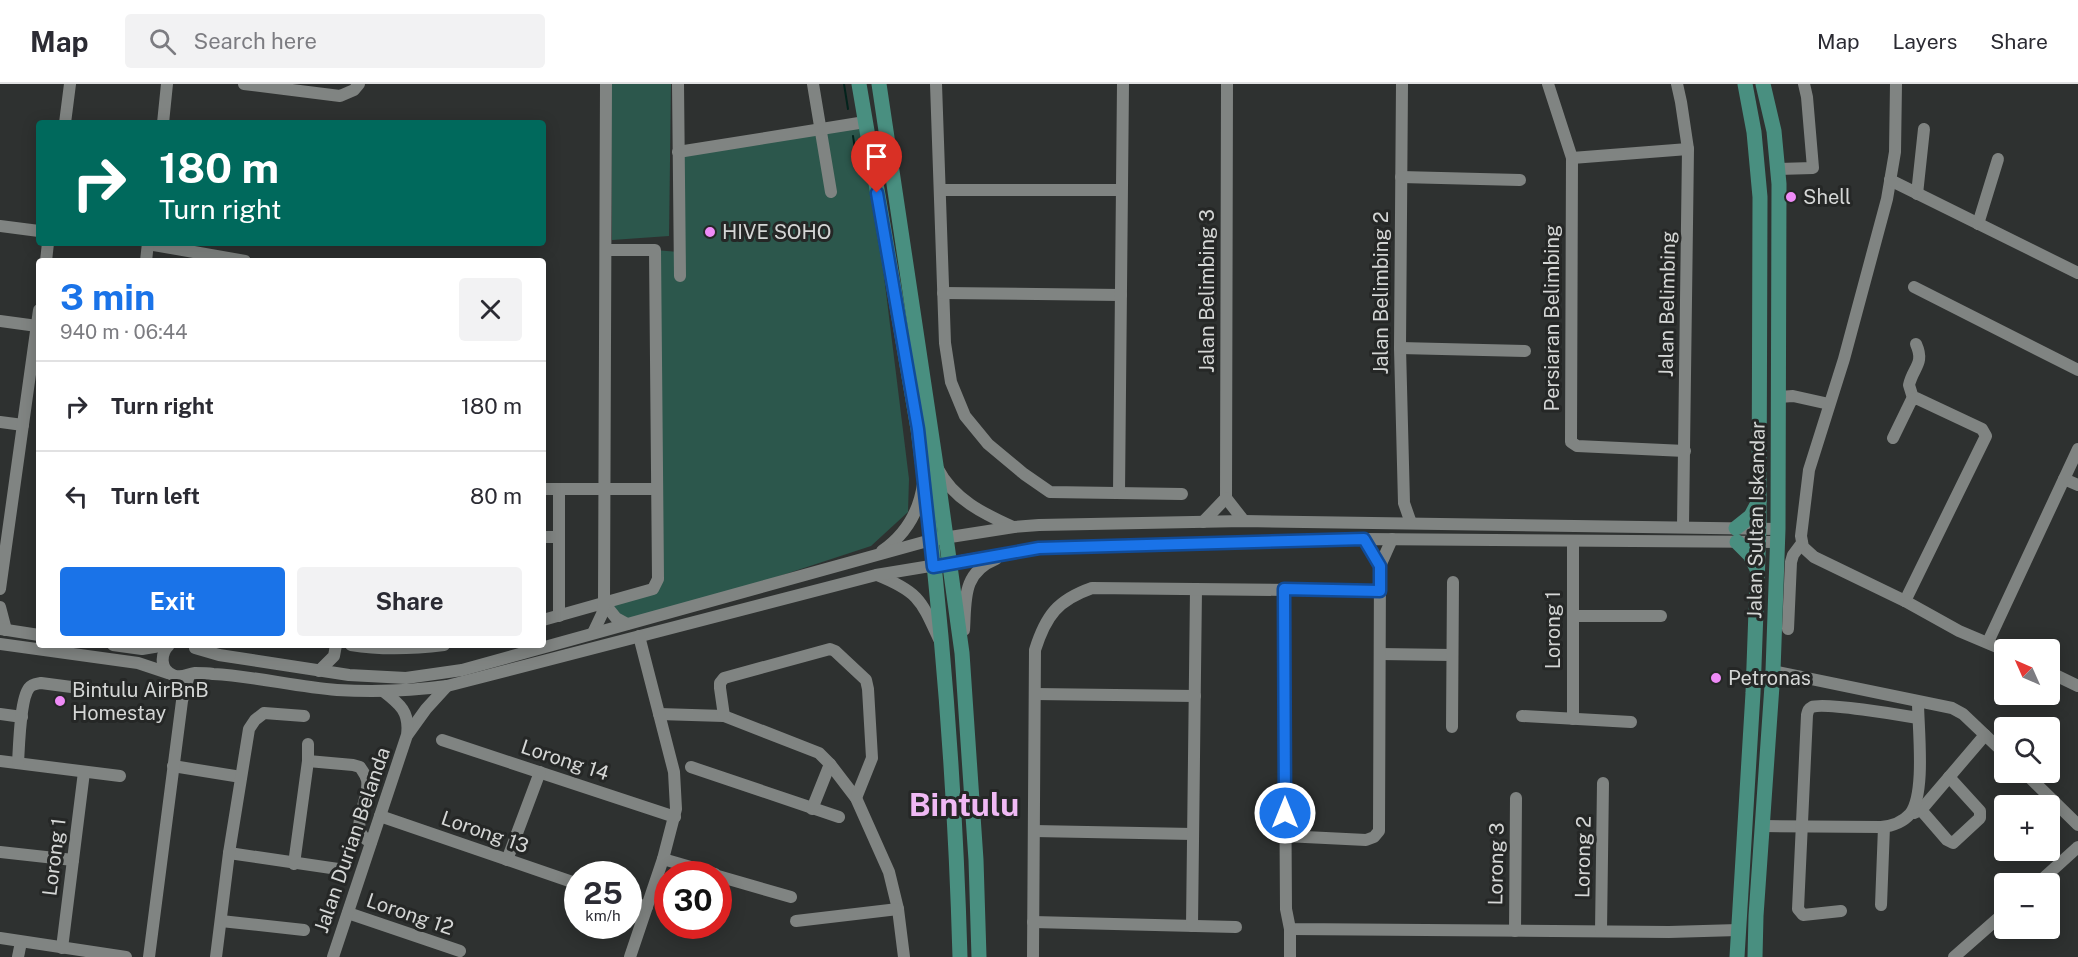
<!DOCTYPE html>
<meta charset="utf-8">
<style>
body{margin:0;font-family:"Public Sans",sans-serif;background:#f2f2f3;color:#2b2b33;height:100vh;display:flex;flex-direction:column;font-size:22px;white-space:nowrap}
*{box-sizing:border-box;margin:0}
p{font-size:20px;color:#7c7c81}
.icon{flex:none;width:33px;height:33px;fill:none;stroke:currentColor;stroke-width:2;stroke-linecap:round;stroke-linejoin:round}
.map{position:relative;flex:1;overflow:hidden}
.panel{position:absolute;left:36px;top:174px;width:510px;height:390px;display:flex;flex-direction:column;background:#fff;border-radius:6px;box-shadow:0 3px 15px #0003}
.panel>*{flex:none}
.guide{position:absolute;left:36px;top:36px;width:510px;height:126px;border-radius:6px;box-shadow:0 3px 15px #0003;background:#00695c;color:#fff;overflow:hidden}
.needle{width:39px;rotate:315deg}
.controls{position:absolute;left:1994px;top:555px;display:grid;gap:12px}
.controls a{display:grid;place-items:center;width:66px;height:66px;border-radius:6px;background:#fff;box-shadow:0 3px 15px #0003;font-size:30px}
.speed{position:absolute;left:564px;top:777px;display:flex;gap:12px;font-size:30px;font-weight:700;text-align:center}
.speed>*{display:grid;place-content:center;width:78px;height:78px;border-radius:50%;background:#fff;box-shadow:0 3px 15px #0003;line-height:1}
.speed small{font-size:15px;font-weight:400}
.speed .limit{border:9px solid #d22;background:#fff;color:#111}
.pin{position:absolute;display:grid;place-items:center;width:51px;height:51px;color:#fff;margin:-62px -26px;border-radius:50% 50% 50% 0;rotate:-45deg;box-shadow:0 0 6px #0007}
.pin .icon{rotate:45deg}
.me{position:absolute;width:66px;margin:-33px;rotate:0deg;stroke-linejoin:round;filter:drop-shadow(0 0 4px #0008)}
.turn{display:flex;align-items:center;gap:21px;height:126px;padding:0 24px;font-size:27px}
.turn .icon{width:78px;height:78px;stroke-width:2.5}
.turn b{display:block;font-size:42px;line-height:51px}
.round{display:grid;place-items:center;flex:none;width:63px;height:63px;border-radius:6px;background:#f2f2f3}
.headline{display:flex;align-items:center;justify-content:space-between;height:102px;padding:0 24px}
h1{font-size:36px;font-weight:700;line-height:45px;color:#1a73e8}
.cta{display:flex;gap:12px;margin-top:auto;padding:12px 24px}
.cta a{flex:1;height:69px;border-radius:6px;background:#1a73e8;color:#fff;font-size:24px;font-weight:700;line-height:69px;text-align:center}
.cta a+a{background:#f2f2f3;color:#2b2b33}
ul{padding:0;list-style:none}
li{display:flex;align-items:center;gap:18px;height:90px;padding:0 24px;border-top:2px solid #e1e1e2}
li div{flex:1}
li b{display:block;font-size:22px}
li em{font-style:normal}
header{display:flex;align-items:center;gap:36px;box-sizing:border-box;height:84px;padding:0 30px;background:#fff;border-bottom:2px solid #e1e1e2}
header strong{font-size:28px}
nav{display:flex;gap:33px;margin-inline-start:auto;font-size:21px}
.search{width:420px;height:54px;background:#f2f2f3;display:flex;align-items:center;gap:15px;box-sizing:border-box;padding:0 21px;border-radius:6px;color:#7c7c81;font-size:22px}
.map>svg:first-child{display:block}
.green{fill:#2c574c}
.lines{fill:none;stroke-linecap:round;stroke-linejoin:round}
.stream{stroke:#03231c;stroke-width:2}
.minor{stroke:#808482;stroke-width:12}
.major{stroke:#498f80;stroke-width:15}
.route-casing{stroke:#114b97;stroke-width:15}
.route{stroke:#1a73e8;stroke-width:10}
.poi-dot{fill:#ef8bf7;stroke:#252726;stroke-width:2}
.labels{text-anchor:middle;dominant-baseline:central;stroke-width:6;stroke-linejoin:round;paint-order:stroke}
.poi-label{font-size:20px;fill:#d4d6d5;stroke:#252726;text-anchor:start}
.street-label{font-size:20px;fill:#d4d6d5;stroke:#252726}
.town-label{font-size:32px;font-weight:bold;fill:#f0b9f4;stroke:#252726}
</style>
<header>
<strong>Map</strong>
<div class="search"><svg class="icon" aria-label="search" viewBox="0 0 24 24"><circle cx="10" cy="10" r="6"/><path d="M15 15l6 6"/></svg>Search here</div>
<nav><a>Map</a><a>Layers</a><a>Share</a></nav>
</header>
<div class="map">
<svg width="2078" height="873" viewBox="0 0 2078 873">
<rect width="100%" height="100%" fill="#2e3130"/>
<g class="green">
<polygon points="611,0 671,0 669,152 612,156"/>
<polygon points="865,38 909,395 908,428 871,462 679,525 627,540 604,519 653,505 655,166 679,168 678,68"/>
</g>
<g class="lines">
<g class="stream">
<polyline points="844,0 848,25"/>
<polyline points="853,52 856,72"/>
</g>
<g class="minor">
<polyline points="244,0 340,12 354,6 359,0"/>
<polyline points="678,0 680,192"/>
<polyline points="813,0 831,108"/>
<polyline points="936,0 945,259 951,298 965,332 988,360 1024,390 1050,408 1182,410"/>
<polyline points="1227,0 1226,414 1244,437"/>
<polyline points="1402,0 1400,264 1404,419 1411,439"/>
<polyline points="1548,0 1572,74 1571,358 1577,362 1685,367"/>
<polyline points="1677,0 1681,18 1688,65 1683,442"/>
<polyline points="1896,0 1895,68 1887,115 1844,275 1809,386 1801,452 1803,463 1814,473 1905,517 1959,547 2004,566"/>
<polyline points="65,39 70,0"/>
<polyline points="163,39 167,0"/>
<polyline points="678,68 865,38"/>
<polyline points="1572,74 1688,65"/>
<polyline points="1778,85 1813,84 1807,13 1804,0"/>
<polyline points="1401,93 1520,96"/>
<polyline points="1890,96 2078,189"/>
<polyline points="940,106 1121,106"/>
<polyline points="1917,110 1924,45"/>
<polyline points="1978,140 1998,75"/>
<polyline points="0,142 39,147"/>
<polyline points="148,160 245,177"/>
<polyline points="46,177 48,159"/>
<polyline points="146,177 148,159"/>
<polyline points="1914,203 2078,286"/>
<polyline points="943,209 1121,211"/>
<polyline points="0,237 37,242"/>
<polyline points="1400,264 1525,267"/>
<polyline points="1779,313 1793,312 1829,320"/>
<path d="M1913,314L1909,301C1913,283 1925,280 1916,260"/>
<polyline points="0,338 23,341"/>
<polyline points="1893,354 1911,317 1916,314 1982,345 1986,352 1905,517"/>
<path d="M938,385C953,415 984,430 1013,443"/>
<polyline points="2064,395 2078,401"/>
<polyline points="543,405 657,405"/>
<polyline points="1119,409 1123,0"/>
<polyline points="1203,438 1226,414"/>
<polyline points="543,453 559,453"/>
<polyline points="1364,455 1380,482"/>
<path d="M882,467C905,451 919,428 923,400"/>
<path d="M877,491C919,508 921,516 939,555"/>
<polyline points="0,505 39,226"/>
<polyline points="1284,505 1286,825 1290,845 1669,848 1738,846"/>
<polyline points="604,519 616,534 627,540"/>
<polyline points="0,523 6,546"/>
<polyline points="559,532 559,405"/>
<polyline points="1573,532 1661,532"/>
<polyline points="543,536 653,505 658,495 655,166 606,166"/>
<polyline points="0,545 39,551"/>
<polyline points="1788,545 1791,478 1793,471 1802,459"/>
<path d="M964,546C966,515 962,489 996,475"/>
<polyline points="593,549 602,530 604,519 606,0"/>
<polyline points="1988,558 2078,365"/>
<polyline points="0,560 138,579 168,589"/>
<polyline points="113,561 142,565 166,561"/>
<path d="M169,561C160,570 160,586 173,591C181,595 187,590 195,589C201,589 207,589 213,590C255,592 295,603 337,606C374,608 410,607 447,602L876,491L1039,464L1364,455L1778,458"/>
<path d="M351,561C382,566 412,565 444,561"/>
<polyline points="195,564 219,571 349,591 406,594 462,586 931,456 1014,443 1039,441 1244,437 1778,445"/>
<polyline points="1380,570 1452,571"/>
<polyline points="319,587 334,572 336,561"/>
<polyline points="1773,587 1952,624 1963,630 2004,669"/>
<polyline points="2049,588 2078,602"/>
<polyline points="1035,610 1195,612"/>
<polyline points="0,630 22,633"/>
<polyline points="659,630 724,632 819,669 830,680 856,714 889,788 898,825 904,873"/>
<polyline points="724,632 720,604 720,599 724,594 830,565 835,567 866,596 868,605 872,674 856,714"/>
<polyline points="1522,632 1631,638"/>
<polyline points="1573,635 1573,457"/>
<polyline points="1452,643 1453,498"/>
<polyline points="408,650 426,625 447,602"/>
<polyline points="442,656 675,733"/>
<polyline points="0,677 120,692"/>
<path d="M308,677L353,681L360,683C363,688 366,691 367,696C371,716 345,748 371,758"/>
<path d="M18,679C19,664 20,615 29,604C32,600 36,600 41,599L117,609"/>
<polyline points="173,682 241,693"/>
<polyline points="691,683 839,733"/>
<polyline points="2024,688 2078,741"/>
<polyline points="812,725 830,680"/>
<polyline points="1921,726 1947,756 1953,759 1980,734 1980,727 1949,693"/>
<polyline points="1914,729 1921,726 1985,651"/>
<polyline points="380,732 578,800"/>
<path d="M1763,742L1881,743C1893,742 1902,739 1910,730C1926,710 1918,644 1918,618"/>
<polyline points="1034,747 1193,750"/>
<polyline points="1285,752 1366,756 1374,753 1379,747 1380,482 1392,455"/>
<polyline points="0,768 73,776"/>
<polyline points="229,769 338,785"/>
<polyline points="663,775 715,790"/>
<polyline points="507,776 540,688"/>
<polyline points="294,780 308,677 308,660"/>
<polyline points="718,792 791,813"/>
<polyline points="2037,800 2078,763"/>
<polyline points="628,817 647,823"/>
<polyline points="1881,821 1884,743"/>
<path d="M1841,827L1803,831L1798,825L1807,631C1808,627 1808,625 1812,623C1823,618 1901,631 1918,634"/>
<polyline points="348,829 460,867"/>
<polyline points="221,837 304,846"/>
<polyline points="796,837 898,825"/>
<polyline points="1033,838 1236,843"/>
<polyline points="1192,842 1196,505"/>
<polyline points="1515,847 1516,714"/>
<polyline points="1601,847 1603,699"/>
<polyline points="0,854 126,873"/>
<polyline points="62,864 84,688"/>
<path d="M1033,872L1035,566C1046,531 1058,516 1092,504L1380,507"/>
<polyline points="18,873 21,858"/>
<polyline points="149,873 182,617 189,591"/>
<polyline points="216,873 229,769 249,645 255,636 264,629 304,632"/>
<path d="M333,873L407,651C410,628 400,620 383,607"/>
<polyline points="630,873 663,775 676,725 674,688 639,552"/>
<polyline points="1290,873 1290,845"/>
<polyline points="1954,873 2004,829"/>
</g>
<g class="major">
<path d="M859,0L918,345C941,520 955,697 960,873"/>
<polyline points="879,0 936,381 962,569 976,776 979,873"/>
<polyline points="1736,444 1751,432 1759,417"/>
<polyline points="1737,458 1750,471 1757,485"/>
<polyline points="1737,873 1753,609 1759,444 1760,113 1754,48 1745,0"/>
<polyline points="1755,873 1756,832 1773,587 1778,445 1779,100 1774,47 1763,0"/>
</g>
</g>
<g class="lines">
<g class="route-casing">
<polyline id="route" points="877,109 918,345 933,483 1039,464 1364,455 1380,482 1380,507 1284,505 1285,729"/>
</g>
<use href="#route" class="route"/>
</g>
<g class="poi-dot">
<circle cx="1791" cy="113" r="6"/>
<circle cx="710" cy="148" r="6"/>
<circle cx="1716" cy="594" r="6"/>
<circle cx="60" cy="617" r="6"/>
</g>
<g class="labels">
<g class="poi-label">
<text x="1803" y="113">Shell</text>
<text x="722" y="148">HIVE SOHO</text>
<text x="1728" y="594">Petronas</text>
<text x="72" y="606">Bintulu AirBnB<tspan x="72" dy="23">Homestay</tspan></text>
</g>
<g class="street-label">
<text transform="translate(1207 207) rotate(-90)">Jalan Belimbing 3</text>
<text transform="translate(1381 209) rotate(-90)">Jalan Belimbing 2</text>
<text transform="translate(1667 220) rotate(-89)">Jalan Belimbing</text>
<text transform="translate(1552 234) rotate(-90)">Persiaran Belimbing</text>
<text transform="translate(1756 436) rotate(-89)">Jalan Sultan Iskandar</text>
<text transform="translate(1553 546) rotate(-90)">Lorong 1</text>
<text transform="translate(565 676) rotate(18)">Lorong 14</text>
<text transform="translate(485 748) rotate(19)">Lorong 13</text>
<text transform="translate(352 756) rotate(-71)">Jalan Durian Belanda</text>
<text transform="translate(54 773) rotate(-83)">Lorong 1</text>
<text transform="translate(1583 773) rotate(-89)">Lorong 2</text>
<text transform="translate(1496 780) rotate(-89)">Lorong 3</text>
<text transform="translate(410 830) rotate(19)">Lorong 12</text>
</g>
<g class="town-label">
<text x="964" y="720">Bintulu</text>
</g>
</g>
</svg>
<div class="controls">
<a><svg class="needle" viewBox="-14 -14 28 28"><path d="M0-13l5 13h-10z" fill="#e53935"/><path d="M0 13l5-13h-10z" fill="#7c7c81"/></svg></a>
<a><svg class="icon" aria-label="search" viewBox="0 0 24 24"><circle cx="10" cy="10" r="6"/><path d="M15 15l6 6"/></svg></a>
<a>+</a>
<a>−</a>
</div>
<div class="speed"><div>25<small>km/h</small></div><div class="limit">30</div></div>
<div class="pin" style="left:877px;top:109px;background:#d93025"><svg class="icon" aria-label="arrive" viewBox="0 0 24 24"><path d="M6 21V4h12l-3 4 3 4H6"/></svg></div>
<svg class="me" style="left:1285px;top:729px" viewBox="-20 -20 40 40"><circle r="17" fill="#1a73e8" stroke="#fff" stroke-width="3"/><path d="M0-11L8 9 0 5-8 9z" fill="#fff"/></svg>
<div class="guide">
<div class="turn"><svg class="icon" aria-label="right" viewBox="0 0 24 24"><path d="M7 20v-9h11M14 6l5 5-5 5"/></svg><div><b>180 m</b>Turn right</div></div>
</div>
<section class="panel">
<div class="headline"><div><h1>3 min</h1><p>940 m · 06:44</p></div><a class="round"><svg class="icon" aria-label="close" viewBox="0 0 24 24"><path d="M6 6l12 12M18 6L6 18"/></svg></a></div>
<ul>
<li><svg class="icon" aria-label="right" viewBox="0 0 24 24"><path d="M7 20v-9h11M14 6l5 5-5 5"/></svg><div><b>Turn right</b></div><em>180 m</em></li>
<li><svg class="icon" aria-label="left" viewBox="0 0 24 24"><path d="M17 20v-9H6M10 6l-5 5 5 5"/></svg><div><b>Turn left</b></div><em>80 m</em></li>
</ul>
<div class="cta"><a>Exit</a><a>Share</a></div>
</section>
</div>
